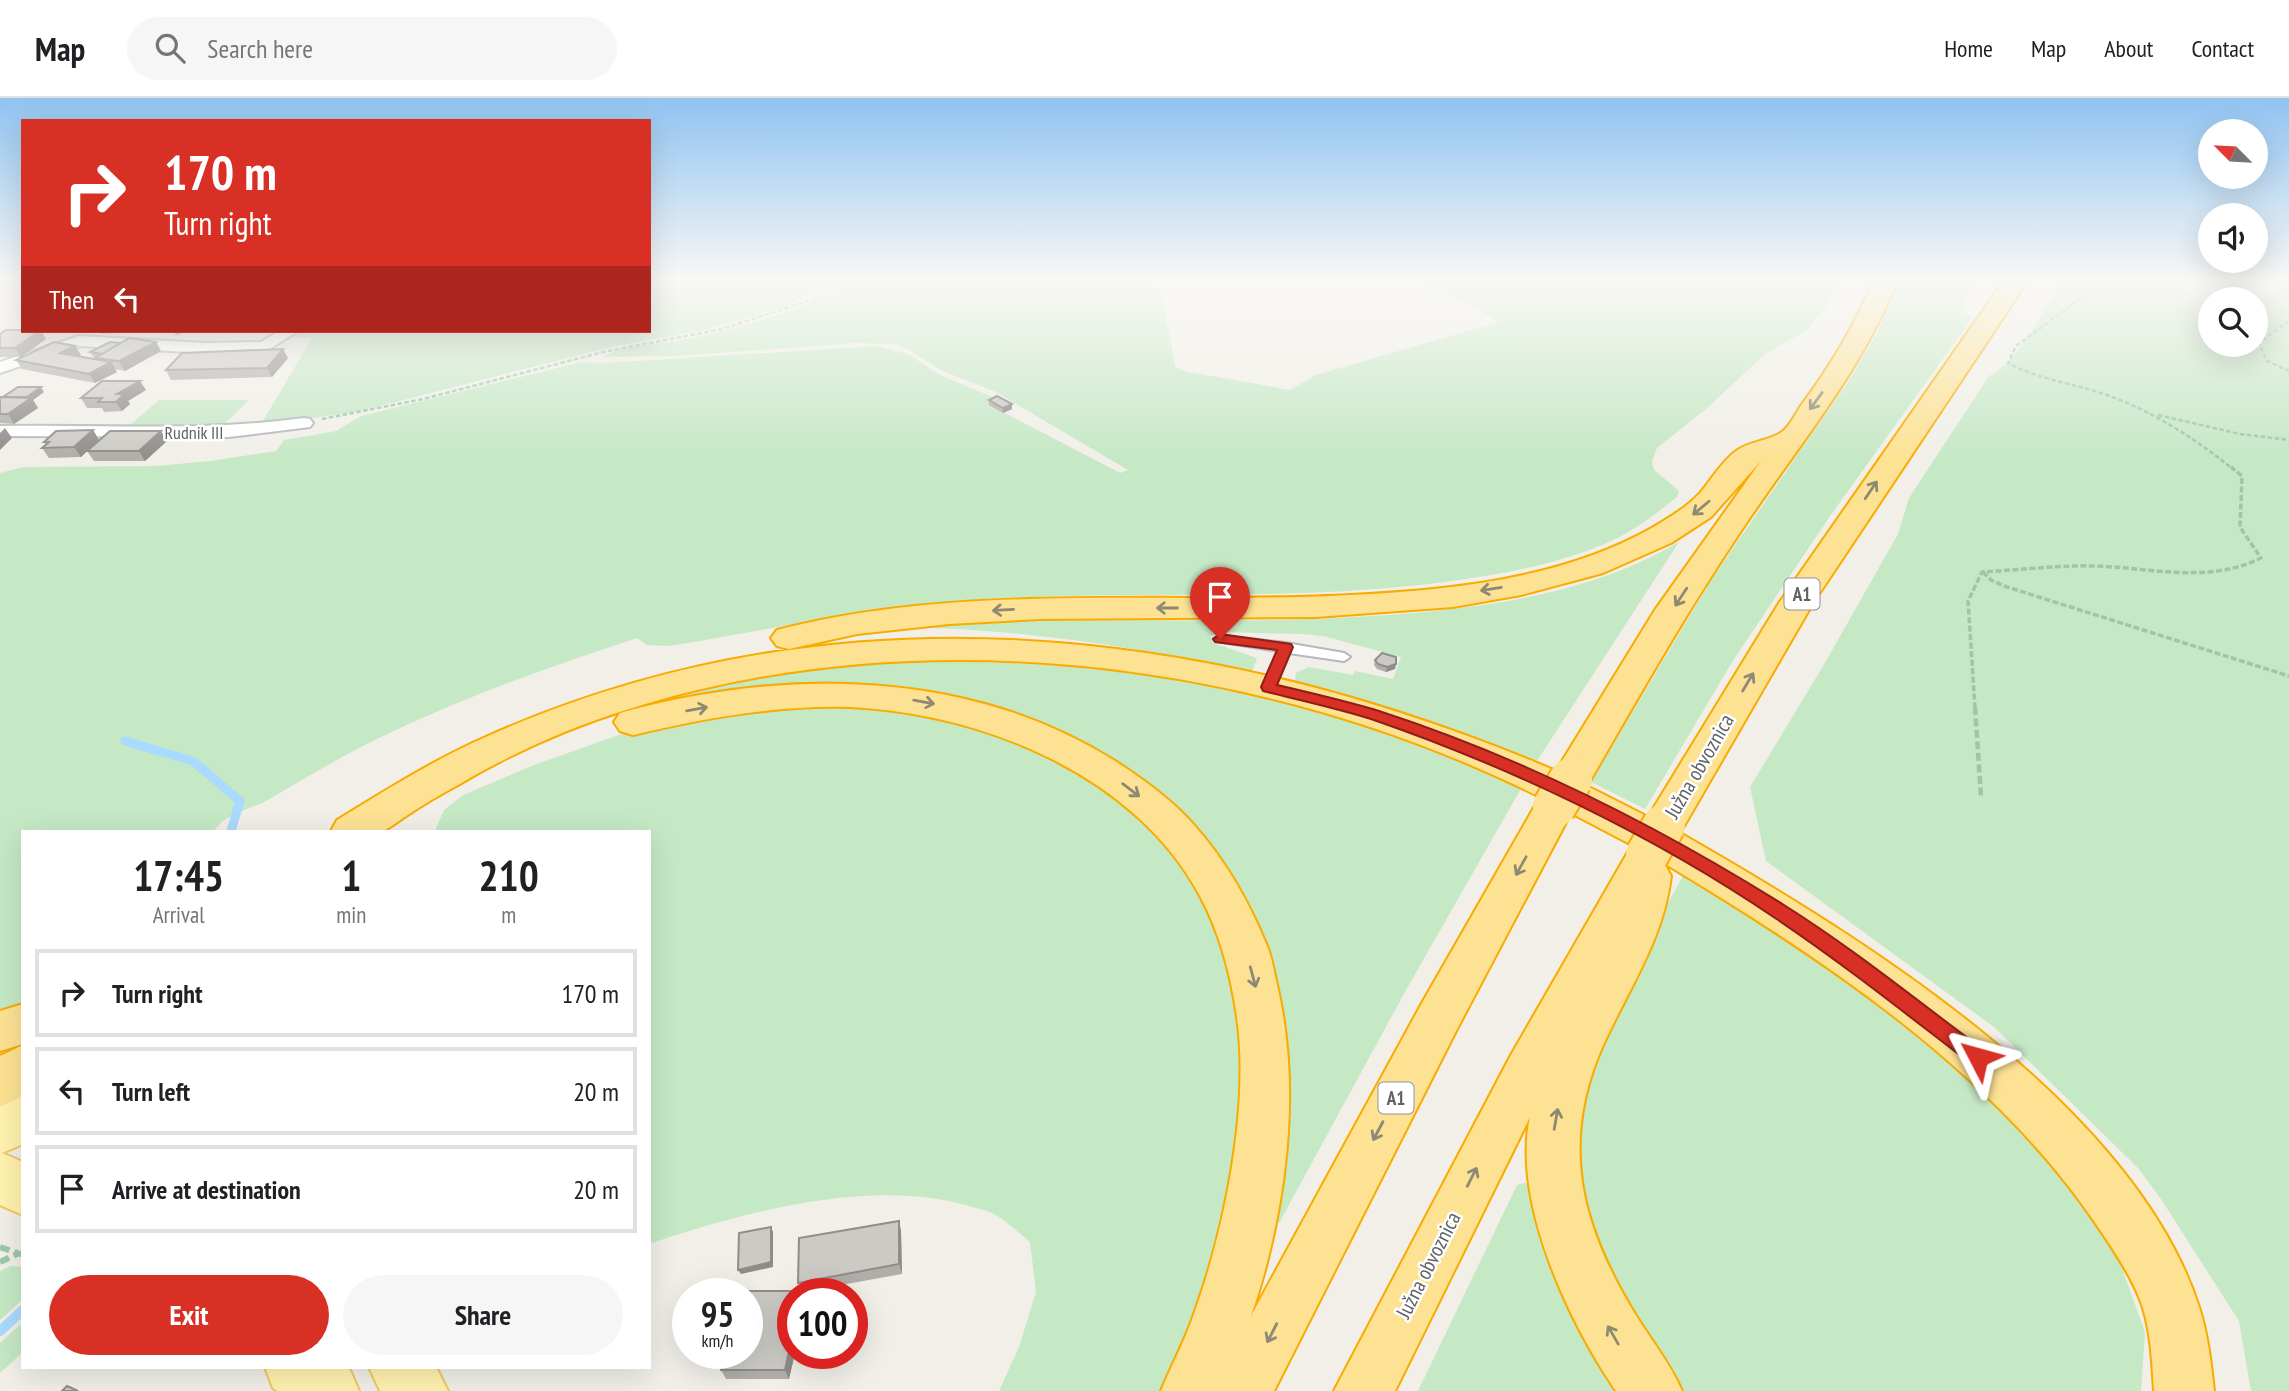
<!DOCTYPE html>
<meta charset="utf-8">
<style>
body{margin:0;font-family:"PT Sans Narrow",sans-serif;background:#f6f6f6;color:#202124;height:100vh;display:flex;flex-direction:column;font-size:26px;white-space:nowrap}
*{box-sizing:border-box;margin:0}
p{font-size:23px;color:#757577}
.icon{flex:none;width:38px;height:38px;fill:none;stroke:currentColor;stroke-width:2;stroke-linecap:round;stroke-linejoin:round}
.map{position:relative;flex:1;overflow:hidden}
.panel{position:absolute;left:21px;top:732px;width:630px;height:539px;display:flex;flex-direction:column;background:#fff;border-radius:0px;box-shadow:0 7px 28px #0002}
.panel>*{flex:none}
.banner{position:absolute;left:21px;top:21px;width:630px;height:214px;border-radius:0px;box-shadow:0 7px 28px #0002;background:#d93025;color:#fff;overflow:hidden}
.needle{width:46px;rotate:294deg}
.fabs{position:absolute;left:2198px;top:21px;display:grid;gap:14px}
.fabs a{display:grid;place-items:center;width:70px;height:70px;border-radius:50%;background:#fff;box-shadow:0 7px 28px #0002;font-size:35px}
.speed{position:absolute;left:672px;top:1180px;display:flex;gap:14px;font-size:35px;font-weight:700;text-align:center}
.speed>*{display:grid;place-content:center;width:91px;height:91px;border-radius:50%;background:#fff;box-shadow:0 7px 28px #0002;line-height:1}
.speed small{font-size:18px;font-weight:400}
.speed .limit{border:10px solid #d22;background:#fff;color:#111}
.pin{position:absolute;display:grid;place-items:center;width:60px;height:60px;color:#fff;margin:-72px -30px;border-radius:50% 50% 50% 0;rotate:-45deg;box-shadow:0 0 7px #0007}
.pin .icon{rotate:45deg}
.me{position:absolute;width:77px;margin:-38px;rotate:309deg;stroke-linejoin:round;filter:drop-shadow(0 0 5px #0008)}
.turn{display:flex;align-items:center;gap:24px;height:147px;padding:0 28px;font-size:32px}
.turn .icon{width:91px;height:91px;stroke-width:2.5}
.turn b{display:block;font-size:49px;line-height:60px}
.then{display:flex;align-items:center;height:66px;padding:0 28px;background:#0003;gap:14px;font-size:26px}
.eta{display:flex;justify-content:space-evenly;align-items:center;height:119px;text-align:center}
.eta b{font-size:42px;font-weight:600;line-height:49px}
.primary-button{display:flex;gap:14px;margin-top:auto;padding:14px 28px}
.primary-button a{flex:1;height:80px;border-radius:42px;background:#d93025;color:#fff;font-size:28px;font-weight:600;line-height:80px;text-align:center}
.primary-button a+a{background:#f6f6f6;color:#202124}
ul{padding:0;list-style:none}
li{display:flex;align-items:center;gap:21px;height:88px;margin:0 14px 10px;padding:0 14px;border:4px solid #e0e0e0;border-radius:0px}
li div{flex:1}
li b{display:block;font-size:26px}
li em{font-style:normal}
header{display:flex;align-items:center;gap:42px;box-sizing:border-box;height:98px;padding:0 35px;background:#fff;border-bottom:2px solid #e0e0e0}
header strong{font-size:33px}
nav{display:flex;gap:38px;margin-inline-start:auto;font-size:24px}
.search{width:490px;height:63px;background:#f6f6f6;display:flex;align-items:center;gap:18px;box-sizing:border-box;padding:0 24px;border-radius:38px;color:#757577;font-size:26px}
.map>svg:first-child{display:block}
.green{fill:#c5e8c5;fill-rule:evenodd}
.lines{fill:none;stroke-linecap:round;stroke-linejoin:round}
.stream-far1{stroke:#aadaff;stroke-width:9}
.stream{stroke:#aadaff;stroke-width:10}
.service-casing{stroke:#b5b8bc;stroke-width:4}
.minor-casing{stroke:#b5b8bc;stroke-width:4}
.primary-casing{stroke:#f2c960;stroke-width:4}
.motorway-casing{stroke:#f9ab00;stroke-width:4}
.path-far3{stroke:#9cc7a9;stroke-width:2.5;stroke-dasharray:4.5 2.5;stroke-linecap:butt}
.path-far2{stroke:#9cc7a9;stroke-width:3.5;stroke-dasharray:6 2.5;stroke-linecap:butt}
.path-far1{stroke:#9cc7a9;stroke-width:4.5;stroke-dasharray:8 3.5;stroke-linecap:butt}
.path{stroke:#9cc7a9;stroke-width:6;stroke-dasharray:10 5;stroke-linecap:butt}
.service{fill:#fff;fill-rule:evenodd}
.minor{fill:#fff;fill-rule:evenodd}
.primary{fill:#fff2af;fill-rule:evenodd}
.motorway{fill:#fde293;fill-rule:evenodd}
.motorway-bridge-casing{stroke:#f9ab00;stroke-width:46;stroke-linecap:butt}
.motorway-bridge{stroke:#fde293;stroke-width:42}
.wall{fill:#afaea9}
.shaded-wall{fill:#8f8d8a}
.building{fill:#cccac5;stroke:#8f8d8a;stroke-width:2}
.oneway{stroke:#8e8975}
.route{fill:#d93025;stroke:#8d1f18;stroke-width:2}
.labels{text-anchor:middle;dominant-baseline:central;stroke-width:5;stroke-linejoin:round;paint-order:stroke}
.far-street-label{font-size:18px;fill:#5f6368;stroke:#fff}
.shield{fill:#fff;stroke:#8f9295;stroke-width:2}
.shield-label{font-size:19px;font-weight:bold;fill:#5f6368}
.street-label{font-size:21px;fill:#5f6368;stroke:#fff}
</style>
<header>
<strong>Map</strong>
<div class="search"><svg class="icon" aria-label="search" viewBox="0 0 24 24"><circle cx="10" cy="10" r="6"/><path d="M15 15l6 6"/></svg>Search here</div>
<nav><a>Home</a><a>Map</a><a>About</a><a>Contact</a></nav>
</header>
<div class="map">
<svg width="2289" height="1293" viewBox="0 0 2289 1293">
<rect width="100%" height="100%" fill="#f1efe8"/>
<g class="green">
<polygon points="649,181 847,181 786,208 705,232 611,249 360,313 260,328 312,240 297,240 295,237 299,233 649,233"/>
<path d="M858,181H1136L1161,192L1175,268L1184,273L1290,292L1316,277L1499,224L1471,207L1410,181H1840L1829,205L1807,232L1765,256L1706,311L1657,350L1652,363L1654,372L1679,393L1677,399C1657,415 1638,430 1615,441C1565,465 1507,475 1452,483C1292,505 1132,491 972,502C869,509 770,532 668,548L647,547L637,540C548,569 459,601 375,642C338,660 304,681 268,702C251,711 224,716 214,733H23V911L0,918V375L24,369L156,368L211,363L276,353L284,342L336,333L361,318L582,264L604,265L876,248L908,256L940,277L1002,303L1001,313L1120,375L1128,372L994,293L940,272L910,252L895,246L855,245L673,258L602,259C624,246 670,245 696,239C753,227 808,209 858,181Z"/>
<polygon points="1898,181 1976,181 1960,214 1973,219 1830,418 1732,564 1645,711 1591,684 1713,479 1848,284 1876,237 1894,197"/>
<path d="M2063,181H2264L2289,190V1293H2251L2239,1223L2161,1101L2138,1070L1994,929L1766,763L1750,689L1822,570L1898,436L1909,400L1989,278C2017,266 2046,209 2063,181ZM2210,201H2256V247H2210Z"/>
<polygon points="159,302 249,302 223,327 130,327"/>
<path d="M1679,444L1535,666L1453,631L1295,583L1296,575L1309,569L1353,577L1355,573L1393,581L1401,559L1323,538L1302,536L1223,534L1210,538L1213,545L1257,560L1252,574C1145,551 1038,533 928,530L978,524C1124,519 1269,528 1414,515C1504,507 1600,491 1679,444Z"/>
<path d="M910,562C977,564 1044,565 1111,573C1200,583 1289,603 1374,630C1425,645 1474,667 1523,687L1406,892L1279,1125L1268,1119L1235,796L1025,621L984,606L937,596L664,608L609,618C708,588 806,566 910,562Z"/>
<path d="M820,607L891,608L1014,639L1100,686L1163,739L1205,799L1231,866L1241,913L1244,997L1223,1134L1196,1222L1167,1293H999L1019,1249L1036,1194L1030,1144C1018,1135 1005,1121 992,1115C984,1111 974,1110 966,1107C868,1080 744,1114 649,1146V733H435L444,712L463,697L534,667L630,633L733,613Z"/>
<polygon points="1686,773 1890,909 1994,995 2097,1115 2123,1173 2145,1234 2141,1293 1677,1293 1619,1218 1572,1082 1578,1006 1628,875"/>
<polygon points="1525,1085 1534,1090 1624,1293 1418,1293 1517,1087"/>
<polygon points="11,1168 23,1169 23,1201 0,1222 0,1173"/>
<polygon points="23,1224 23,1254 0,1275 0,1245"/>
</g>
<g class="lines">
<polyline class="stream-far1" points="125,643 193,663 240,703 231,733"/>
<polyline class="stream" points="0,1233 23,1212"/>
<g class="service-casing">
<polygon id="service" points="1220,538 1286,545 1344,555 1350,559 1344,563 1289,555 1274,589 1268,593 1262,589 1279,553 1216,543 1214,541"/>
</g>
<g class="minor-casing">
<g id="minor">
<polygon points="279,233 298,233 265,254 206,255 80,248 0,275 0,264 79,238 206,245 261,244"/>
<path d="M304,320L310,321L313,325L310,329L229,339L0,338V328C102,326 203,334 304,320Z"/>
</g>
</g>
<g class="primary-casing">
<g id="primary">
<polygon points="23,993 23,1046 2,1055 23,1064 23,1117 0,1107 0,1003"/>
<polygon points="265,1269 345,1269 350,1272 359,1293 278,1293 273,1290"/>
<polygon points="369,1269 436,1269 448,1293 380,1293"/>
</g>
</g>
<g class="motorway-casing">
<g id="motorway">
<path d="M1874,181H1898C1861,275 1796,350 1741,433C1685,516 1637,602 1587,688L1648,719L1779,505L2005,181H2029L1813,505L1680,735C1858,837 2133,1005 2199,1209C2208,1237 2211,1265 2214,1293H2154C2152,1262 2151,1228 2139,1199C2128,1173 2112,1149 2096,1126C1992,972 1821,859 1664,765L1671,778C1664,839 1630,889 1604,945C1559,1044 1580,1126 1635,1216C1651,1242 1670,1265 1682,1293H1616C1569,1224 1512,1104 1530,1019L1395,1293H1334L1511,957L1632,747L1571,715L1456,933L1274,1293H1161C1172,1266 1186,1241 1195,1213C1225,1130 1250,1007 1237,919C1231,877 1220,835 1200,798C1135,676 981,615 850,609C777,607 704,620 633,637L620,633L614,624L620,615C782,570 968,570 1115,663C1143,681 1172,702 1194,727C1226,763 1249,804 1267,848C1272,860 1274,874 1277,887C1302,993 1286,1115 1251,1218L1422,905L1540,699C1266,562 919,518 626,612C568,630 510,656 458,687C439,697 421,708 403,720C397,724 389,731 382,733C368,737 346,734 331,733L337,722C386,692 435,661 488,638C837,483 1213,527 1556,673L1655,512L1761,363L1711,419L1671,445L1603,475L1521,497L1453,509L1316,519L1040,521L949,526L857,536L789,551L777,548L771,540L777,532C964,484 1159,507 1350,497C1451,492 1560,481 1650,431C1667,421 1686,410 1700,395C1712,381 1721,364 1736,353C1750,343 1769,343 1782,334C1789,329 1795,317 1800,309C1830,269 1855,227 1874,181Z"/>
<polygon points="23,906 23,946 0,953 0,913"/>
<polygon points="23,947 23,998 0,1009 0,958"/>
</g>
</g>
<g class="path-far3">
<path d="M2092,181L2080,201L2016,248L2008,265C2038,281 2070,285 2101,295C2150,311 2194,340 2233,371"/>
<polyline points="2272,181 2289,187"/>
<polyline points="2289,223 2259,245 2267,263 2289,273"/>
<polyline points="2158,317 2240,336 2289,342"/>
<polyline points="322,321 423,301 603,254 722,231 811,202 853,181"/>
</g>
<g class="path-far2">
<polyline points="1983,474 1991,482 2004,488 2289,578"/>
<path d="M1975,610L1968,503L1982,474C2020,472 2058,467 2096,468C2152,470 2208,486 2261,460L2240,429L2242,378L2231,369"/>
</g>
<polyline class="path-far1" points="1975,609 1981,699"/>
<g class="path">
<polyline points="0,1149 23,1157"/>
<polyline points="0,1164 17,1156"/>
</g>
<use href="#service" class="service"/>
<use href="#minor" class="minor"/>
<use href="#primary" class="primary"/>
<use href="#motorway" class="motorway"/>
<g class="motorway-bridge-casing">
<g id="motorway-bridge">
<polyline points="1554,709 1571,681"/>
<polyline points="1647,757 1664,727"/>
</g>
</g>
<use href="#motorway-bridge" class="motorway-bridge"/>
</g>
<g class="wall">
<polygon points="23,233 41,233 46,241 21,259 0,259 0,236"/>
<polygon points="99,233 142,233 141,234 101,236"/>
<polygon points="75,248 81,257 78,258 97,262 96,259 93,259 90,254 161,253 125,273 115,271 117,274 95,285 22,271 16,262"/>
<polygon points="288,260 272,279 171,282 166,272"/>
<polygon points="146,292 128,303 130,306 122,313 104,314 102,310 87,310 81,300"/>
<polygon points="44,294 33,302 38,310 14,326 0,325 0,299"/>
<polygon points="989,302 1012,306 1012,311 1003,315 989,307"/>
<polygon points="93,332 99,342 91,350 167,343 145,363 94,363 87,353 81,359 49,360 42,350 46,347 44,344"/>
<polygon points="1375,562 1396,566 1395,571 1386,574 1377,571 1374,567"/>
<polygon points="899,1123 901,1133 902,1176 802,1194 798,1185"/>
<polygon points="739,1193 801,1193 802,1195 793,1195 793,1255 795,1255 789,1281 726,1281 721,1272 725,1255 747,1255 747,1195 739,1195"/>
</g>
<g class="shaded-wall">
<polygon points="39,233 41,233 46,241 21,259 15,250"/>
<polygon points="173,233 192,233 176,237"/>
<polygon points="156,244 161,253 125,273 119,263"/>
<polygon points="75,248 81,257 66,264 60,255"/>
<polygon points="283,251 288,260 272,279 267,270"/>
<polygon points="111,264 117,274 95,285 89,276"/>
<polygon points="140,283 146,292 128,303 130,306 122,313 116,304 117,296"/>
<polygon points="41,289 44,294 33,302 38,310 14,326 8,316 27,299"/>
<polygon points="1012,306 1012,311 1003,315 1003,310"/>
<polygon points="5,330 12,340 0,352 0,335"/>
<polygon points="93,332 99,342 81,359 74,349"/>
<polygon points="161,333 167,343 145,363 139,353"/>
<polygon points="1396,566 1395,571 1386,574 1387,569"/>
<polygon points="899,1123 901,1133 902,1176 899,1166"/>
<polygon points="771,1129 773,1134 773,1169 741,1176 738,1172"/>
<polygon points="793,1234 793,1255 795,1255 789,1281 785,1272"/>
</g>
<g class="building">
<polygon points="6,232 23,232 23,233 39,233 15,250 0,250 0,236"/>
<polygon points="129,240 156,244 119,263 95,260"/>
<polygon points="54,244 75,248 60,255 111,264 89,276 16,262"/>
<polygon points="110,244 120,245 102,256 90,254"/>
<polygon points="283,251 267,270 166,272 182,255"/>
<polygon points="102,283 140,283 117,296 124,296 116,304 98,304 102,300 81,300"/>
<polygon points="18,289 41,289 27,299 3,299"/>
<polygon points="997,298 1012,306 1003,310 989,302"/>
<polygon points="0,299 31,300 8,316 0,316"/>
<polygon points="93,332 74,349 42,350 49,344 44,344 56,333"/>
<polygon points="110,333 161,333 139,353 87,353"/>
<polygon points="1382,555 1396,559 1396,566 1387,569 1378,566 1375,562"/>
<polygon points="899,1123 899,1166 798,1185 799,1140"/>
<polygon points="771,1129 771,1164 738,1172 739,1135"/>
<polygon points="739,1193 801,1193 801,1195 793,1195 793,1234 785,1272 721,1272 725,1255 747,1255 747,1195 739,1195"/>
<polygon points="67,1288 78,1293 62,1293"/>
</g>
<defs><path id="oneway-shaft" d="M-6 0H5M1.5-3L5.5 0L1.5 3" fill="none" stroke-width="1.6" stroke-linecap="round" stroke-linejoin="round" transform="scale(1.75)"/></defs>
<g class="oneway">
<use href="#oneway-shaft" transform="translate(1816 303) rotate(126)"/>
<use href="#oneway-shaft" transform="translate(1871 392) rotate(-56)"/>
<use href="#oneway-shaft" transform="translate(1701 410) rotate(140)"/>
<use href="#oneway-shaft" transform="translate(1491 491) rotate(171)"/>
<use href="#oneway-shaft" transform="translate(1681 499) rotate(123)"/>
<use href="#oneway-shaft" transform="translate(1167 510) rotate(-180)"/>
<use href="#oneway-shaft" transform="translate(1003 512) rotate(177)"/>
<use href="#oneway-shaft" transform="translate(1748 584) rotate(-59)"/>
<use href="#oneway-shaft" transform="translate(924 604) rotate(10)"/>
<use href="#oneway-shaft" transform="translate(697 611) rotate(-10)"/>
<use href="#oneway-shaft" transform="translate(1131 692) rotate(37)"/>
<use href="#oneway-shaft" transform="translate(1521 768) rotate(119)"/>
<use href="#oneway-shaft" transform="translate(1253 879) rotate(75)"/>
<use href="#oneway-shaft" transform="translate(1556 1021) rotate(-80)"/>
<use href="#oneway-shaft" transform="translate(1378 1033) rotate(118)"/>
<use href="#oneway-shaft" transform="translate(1472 1079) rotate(-63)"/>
<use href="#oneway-shaft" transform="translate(1272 1235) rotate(117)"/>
<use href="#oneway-shaft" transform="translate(1613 1237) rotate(-120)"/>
</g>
<linearGradient id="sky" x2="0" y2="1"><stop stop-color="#8fc3f1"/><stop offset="0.5" stop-color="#f9f8f5"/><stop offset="1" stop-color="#f9f8f5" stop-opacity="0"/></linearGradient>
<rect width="2289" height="362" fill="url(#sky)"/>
<path class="route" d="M1220,536L1291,546L1293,549L1277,587C1311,595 1346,603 1379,613C1521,659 1658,728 1784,807C1854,851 1919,904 1985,953L1988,959L1985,965L1978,968L1970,965C1906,916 1842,865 1775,820C1653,737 1510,669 1371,621C1336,610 1299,602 1263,593L1261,589L1277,552L1215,544L1213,541Z"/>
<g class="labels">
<g class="far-street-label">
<text x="194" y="334">Rudnik III</text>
</g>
<g class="shield">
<rect x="1784.5" y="480.5" width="35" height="31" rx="5"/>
<rect x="1378.5" y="984.5" width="35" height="31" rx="5"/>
</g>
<g class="shield-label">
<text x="1802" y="496">A1</text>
<text x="1396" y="1000">A1</text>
</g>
<g class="street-label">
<text transform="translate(1699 668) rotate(-60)">Južna obvoznica</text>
<text transform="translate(1428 1167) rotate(-63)">Južna obvoznica</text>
</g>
</g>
</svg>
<div class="fabs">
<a><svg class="needle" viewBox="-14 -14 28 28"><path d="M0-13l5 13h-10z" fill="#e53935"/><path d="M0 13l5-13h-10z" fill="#757577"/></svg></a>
<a><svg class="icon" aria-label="sound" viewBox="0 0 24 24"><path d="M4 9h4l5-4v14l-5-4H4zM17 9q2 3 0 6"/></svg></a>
<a><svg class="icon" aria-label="search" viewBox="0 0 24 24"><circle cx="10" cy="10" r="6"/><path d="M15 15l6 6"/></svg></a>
</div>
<div class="speed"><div>95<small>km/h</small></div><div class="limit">100</div></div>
<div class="pin" style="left:1220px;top:541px;background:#d93025"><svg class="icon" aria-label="arrive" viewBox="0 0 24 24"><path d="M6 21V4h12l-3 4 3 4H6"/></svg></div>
<svg class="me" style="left:1978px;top:959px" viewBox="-20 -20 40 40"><path d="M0-17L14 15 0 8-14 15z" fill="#d93025" stroke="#fff" stroke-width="4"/></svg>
<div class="banner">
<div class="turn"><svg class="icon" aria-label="right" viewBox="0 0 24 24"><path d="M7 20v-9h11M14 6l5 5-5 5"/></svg><div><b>170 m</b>Turn right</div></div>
<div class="then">Then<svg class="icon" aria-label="left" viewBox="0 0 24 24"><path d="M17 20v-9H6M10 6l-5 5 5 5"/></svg></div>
</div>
<section class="panel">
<div class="eta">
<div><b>17:45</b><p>Arrival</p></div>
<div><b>1</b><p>min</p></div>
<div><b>210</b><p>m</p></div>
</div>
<ul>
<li><svg class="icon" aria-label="right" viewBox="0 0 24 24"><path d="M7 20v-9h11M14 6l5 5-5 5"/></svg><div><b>Turn right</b></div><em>170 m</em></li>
<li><svg class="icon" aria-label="left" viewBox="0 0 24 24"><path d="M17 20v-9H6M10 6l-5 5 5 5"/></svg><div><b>Turn left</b></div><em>20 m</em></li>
<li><svg class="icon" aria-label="arrive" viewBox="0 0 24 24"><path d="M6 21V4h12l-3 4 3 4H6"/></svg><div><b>Arrive at destination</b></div><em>20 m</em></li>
</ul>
<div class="primary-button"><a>Exit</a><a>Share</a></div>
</section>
</div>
